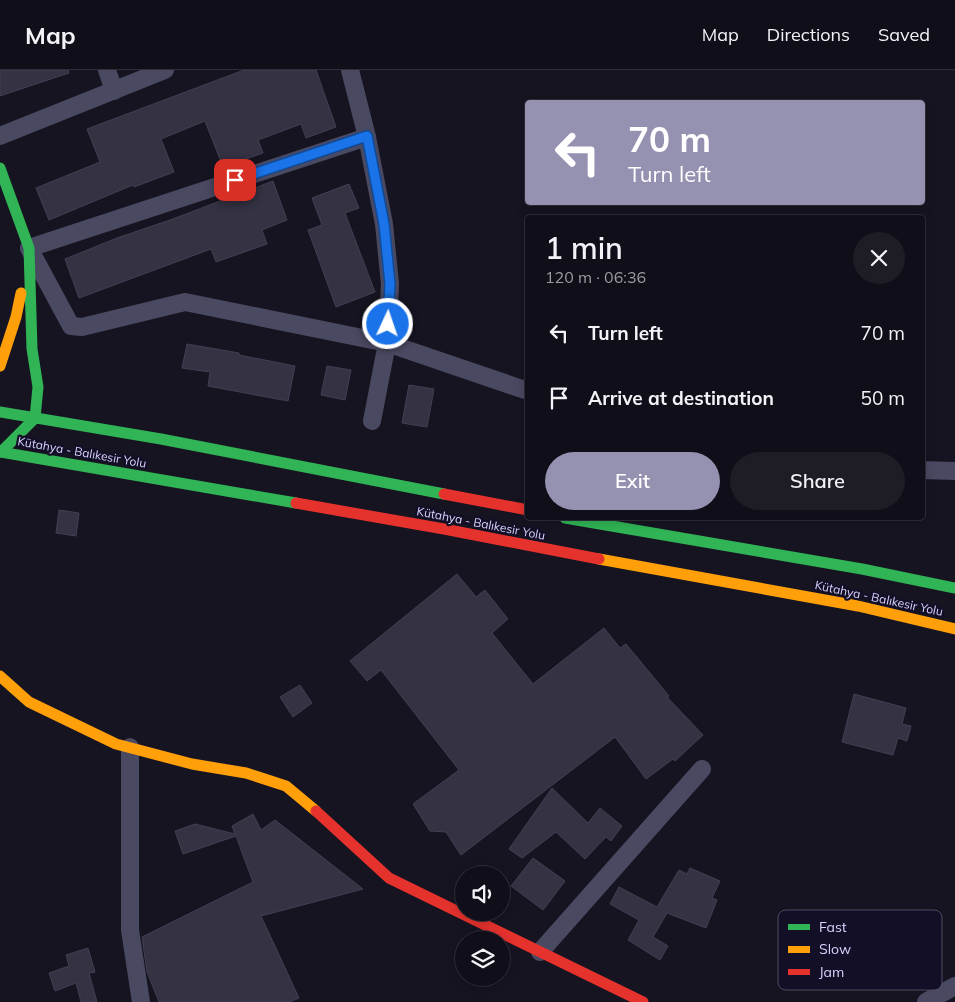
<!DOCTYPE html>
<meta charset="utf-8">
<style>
body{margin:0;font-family:Mulish,sans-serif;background:#1e1d26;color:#f1f3f6;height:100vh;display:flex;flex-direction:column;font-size:19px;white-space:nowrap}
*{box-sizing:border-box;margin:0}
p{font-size:16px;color:#9c9ca2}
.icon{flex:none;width:28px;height:28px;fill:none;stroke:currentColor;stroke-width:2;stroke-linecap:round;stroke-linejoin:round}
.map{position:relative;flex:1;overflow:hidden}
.panel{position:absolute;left:525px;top:145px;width:400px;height:305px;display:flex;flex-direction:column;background:#100f19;border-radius:5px;box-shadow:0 2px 12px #0003,0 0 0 1px #302f38}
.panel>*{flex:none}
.top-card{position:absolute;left:525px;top:30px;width:400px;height:105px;border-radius:5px;box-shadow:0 2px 12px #0003,0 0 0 1px #302f38;background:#9591b1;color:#fff;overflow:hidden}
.fabs{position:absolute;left:455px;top:796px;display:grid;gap:10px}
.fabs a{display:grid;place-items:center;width:55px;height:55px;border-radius:50%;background:#100f19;box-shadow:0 2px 12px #0003,0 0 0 1px #302f38;font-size:25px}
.pin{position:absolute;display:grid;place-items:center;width:42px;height:42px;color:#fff;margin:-21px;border-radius:10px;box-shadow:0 2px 8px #0006}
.me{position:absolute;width:55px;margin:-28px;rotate:3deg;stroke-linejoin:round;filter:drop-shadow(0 0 4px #0008)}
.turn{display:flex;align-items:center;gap:18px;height:105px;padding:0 20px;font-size:22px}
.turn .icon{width:65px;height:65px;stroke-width:2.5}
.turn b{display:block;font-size:35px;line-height:42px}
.round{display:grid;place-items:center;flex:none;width:52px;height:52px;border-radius:26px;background:#1e1d26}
.summary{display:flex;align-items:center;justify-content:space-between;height:85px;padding:0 20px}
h1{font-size:30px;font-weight:600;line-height:38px}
.button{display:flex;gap:10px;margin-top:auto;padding:10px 20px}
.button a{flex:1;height:58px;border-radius:30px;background:#9591b1;color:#fff;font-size:20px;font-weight:600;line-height:58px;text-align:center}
.button a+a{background:#1e1d26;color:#f1f3f6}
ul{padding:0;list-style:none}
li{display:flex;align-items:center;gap:15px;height:65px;padding:0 20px}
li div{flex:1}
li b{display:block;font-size:19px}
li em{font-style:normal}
header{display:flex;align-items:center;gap:30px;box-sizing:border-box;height:70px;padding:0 25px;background:#100f19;border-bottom:1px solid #302f38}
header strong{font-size:24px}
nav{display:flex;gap:28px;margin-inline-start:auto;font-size:18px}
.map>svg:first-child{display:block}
.building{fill:#343243;stroke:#433f54}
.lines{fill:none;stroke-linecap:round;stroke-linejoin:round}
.street{stroke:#4a4962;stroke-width:18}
.fast{stroke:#30b455;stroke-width:11}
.slow{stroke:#ff9f0a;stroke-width:11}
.jam{stroke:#e5322d;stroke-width:11}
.route-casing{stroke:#114b97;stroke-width:12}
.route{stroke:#1a73e8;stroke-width:9}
.labels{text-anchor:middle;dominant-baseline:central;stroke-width:4.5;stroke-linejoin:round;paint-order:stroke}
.street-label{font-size:12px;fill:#d9d4ff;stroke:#130f26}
.key{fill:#130f26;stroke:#4e4a67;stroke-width:1}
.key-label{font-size:14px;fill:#d9d4ff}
</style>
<header>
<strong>Map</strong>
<nav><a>Map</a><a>Directions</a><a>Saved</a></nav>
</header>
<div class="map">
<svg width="955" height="932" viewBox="0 0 955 932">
<rect width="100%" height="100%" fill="#161421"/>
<g class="building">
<polygon points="0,0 68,0 69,3 0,26"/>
<polygon points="244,0 316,0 336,57 306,68 301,54 258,70 263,83 223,97 205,51 161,69 174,102 134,117 133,115 49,150 36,118 100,92 87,59"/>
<polygon points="273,111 287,150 262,160 267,174 216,192 211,179 79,228 65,189 117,168 170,150"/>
<polygon points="349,114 359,138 345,143 375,222 336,237 308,160 322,155 312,128"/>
<polygon points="187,274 239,283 239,285 295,296 288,331 208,316 210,302 182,298"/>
<polygon points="327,296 351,300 345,330 321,325"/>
<polygon points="409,315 434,319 427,357 402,353"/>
<polygon points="59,440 79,443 76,466 56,463"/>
<polygon points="457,504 476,527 485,520 508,549 492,563 533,614 604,558 620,578 626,574 669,626 667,627 703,665 675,691 673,689 646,709 615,667 461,785 446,762 430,761 413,734 459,700 381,600 367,611 350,591"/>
<polygon points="300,615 312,633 293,647 280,627"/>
<polygon points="854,624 906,638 902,654 911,656 907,671 898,668 893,685 842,672"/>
<polygon points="552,718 588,753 600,738 622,756 611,771 606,767 585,789 556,762 522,788 509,779"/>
<polygon points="253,744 261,760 275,750 363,819 261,846 299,928 289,932 159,932 147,902 142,867 253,812 236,766 183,784 175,761 195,754 235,764 232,756"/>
<polygon points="533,788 565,811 543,840 511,816"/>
<polygon points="690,798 720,811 712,828 717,830 706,858 667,843 653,867 668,876 660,890 628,870 639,850 610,834 619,817 657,837 679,800 687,804"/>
<polygon points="88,878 95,902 89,903 97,932 81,932 76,913 55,921 49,903 69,896 66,885"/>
</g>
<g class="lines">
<g class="street">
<polyline points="107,0 114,21"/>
<polyline points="350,0 367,67 384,154 390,214 387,273 372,351"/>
<polyline points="0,66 165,0"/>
<polyline points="367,67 29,178 71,256 82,257 185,232 387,273 528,321"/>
<polyline points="922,400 955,401"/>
<polyline points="130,677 130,860 141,932"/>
<polyline points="540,882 702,699"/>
<polyline points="926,932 955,916"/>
</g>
<g class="fast">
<polyline points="0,98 29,178 32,279 38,317 35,348 1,382"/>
<polyline points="0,342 161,369 444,424"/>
<polyline points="0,382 296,433"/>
<polyline points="565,448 862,499 955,518"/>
</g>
<g class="slow">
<polyline points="0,296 16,247 21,223"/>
<polyline points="599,489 858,536 955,559"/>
<polyline points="0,606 29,632 116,674 192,694 246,703 286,716 316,741"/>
</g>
<g class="jam">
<polyline points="444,424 528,440"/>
<polyline points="296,433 444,459 599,489"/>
<polyline points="316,741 389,808 643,932"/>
</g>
</g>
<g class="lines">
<g class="route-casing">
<polyline id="route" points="235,110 367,66 384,154 390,214 388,254"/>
</g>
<use href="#route" class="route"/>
</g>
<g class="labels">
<g class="street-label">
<text transform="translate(82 382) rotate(10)">Kütahya - Balıkesir Yolu</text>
<text transform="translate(481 453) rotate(11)">Kütahya - Balıkesir Yolu</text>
<text transform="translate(879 528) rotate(12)">Kütahya - Balıkesir Yolu</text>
</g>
</g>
<rect x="778" y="840" width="164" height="80" rx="8" class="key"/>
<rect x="788" y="854" width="22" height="6" fill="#30b455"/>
<rect x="788" y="876" width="22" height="7" fill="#ff9f0a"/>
<rect x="788" y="899" width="22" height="6" fill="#e5322d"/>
<g class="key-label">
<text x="819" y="862">Fast</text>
<text x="819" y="884">Slow</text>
<text x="819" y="907">Jam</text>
</g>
</svg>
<div class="fabs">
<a><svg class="icon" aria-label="sound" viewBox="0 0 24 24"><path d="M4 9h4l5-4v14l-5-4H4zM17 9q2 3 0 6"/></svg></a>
<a><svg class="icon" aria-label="layers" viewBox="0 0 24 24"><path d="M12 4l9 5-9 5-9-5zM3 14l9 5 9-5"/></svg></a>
</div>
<div class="pin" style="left:235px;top:110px;background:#d93025"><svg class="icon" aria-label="arrive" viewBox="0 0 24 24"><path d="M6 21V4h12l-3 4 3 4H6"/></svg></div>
<svg class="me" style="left:388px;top:254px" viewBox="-20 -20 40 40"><circle r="17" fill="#1a73e8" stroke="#fff" stroke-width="3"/><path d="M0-11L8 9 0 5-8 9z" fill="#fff"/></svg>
<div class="top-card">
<div class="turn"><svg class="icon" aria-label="left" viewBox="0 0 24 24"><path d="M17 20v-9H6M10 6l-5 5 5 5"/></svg><div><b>70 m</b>Turn left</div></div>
</div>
<section class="panel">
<div class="summary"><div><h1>1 min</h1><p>120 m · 06:36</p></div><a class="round"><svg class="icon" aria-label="close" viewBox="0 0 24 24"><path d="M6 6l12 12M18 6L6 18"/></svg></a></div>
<ul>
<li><svg class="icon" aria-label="left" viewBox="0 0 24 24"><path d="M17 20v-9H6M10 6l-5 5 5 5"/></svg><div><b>Turn left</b></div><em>70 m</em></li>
<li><svg class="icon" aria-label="arrive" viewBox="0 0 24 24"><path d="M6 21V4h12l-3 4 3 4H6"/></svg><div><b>Arrive at destination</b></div><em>50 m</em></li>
</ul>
<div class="button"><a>Exit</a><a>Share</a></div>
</section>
</div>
